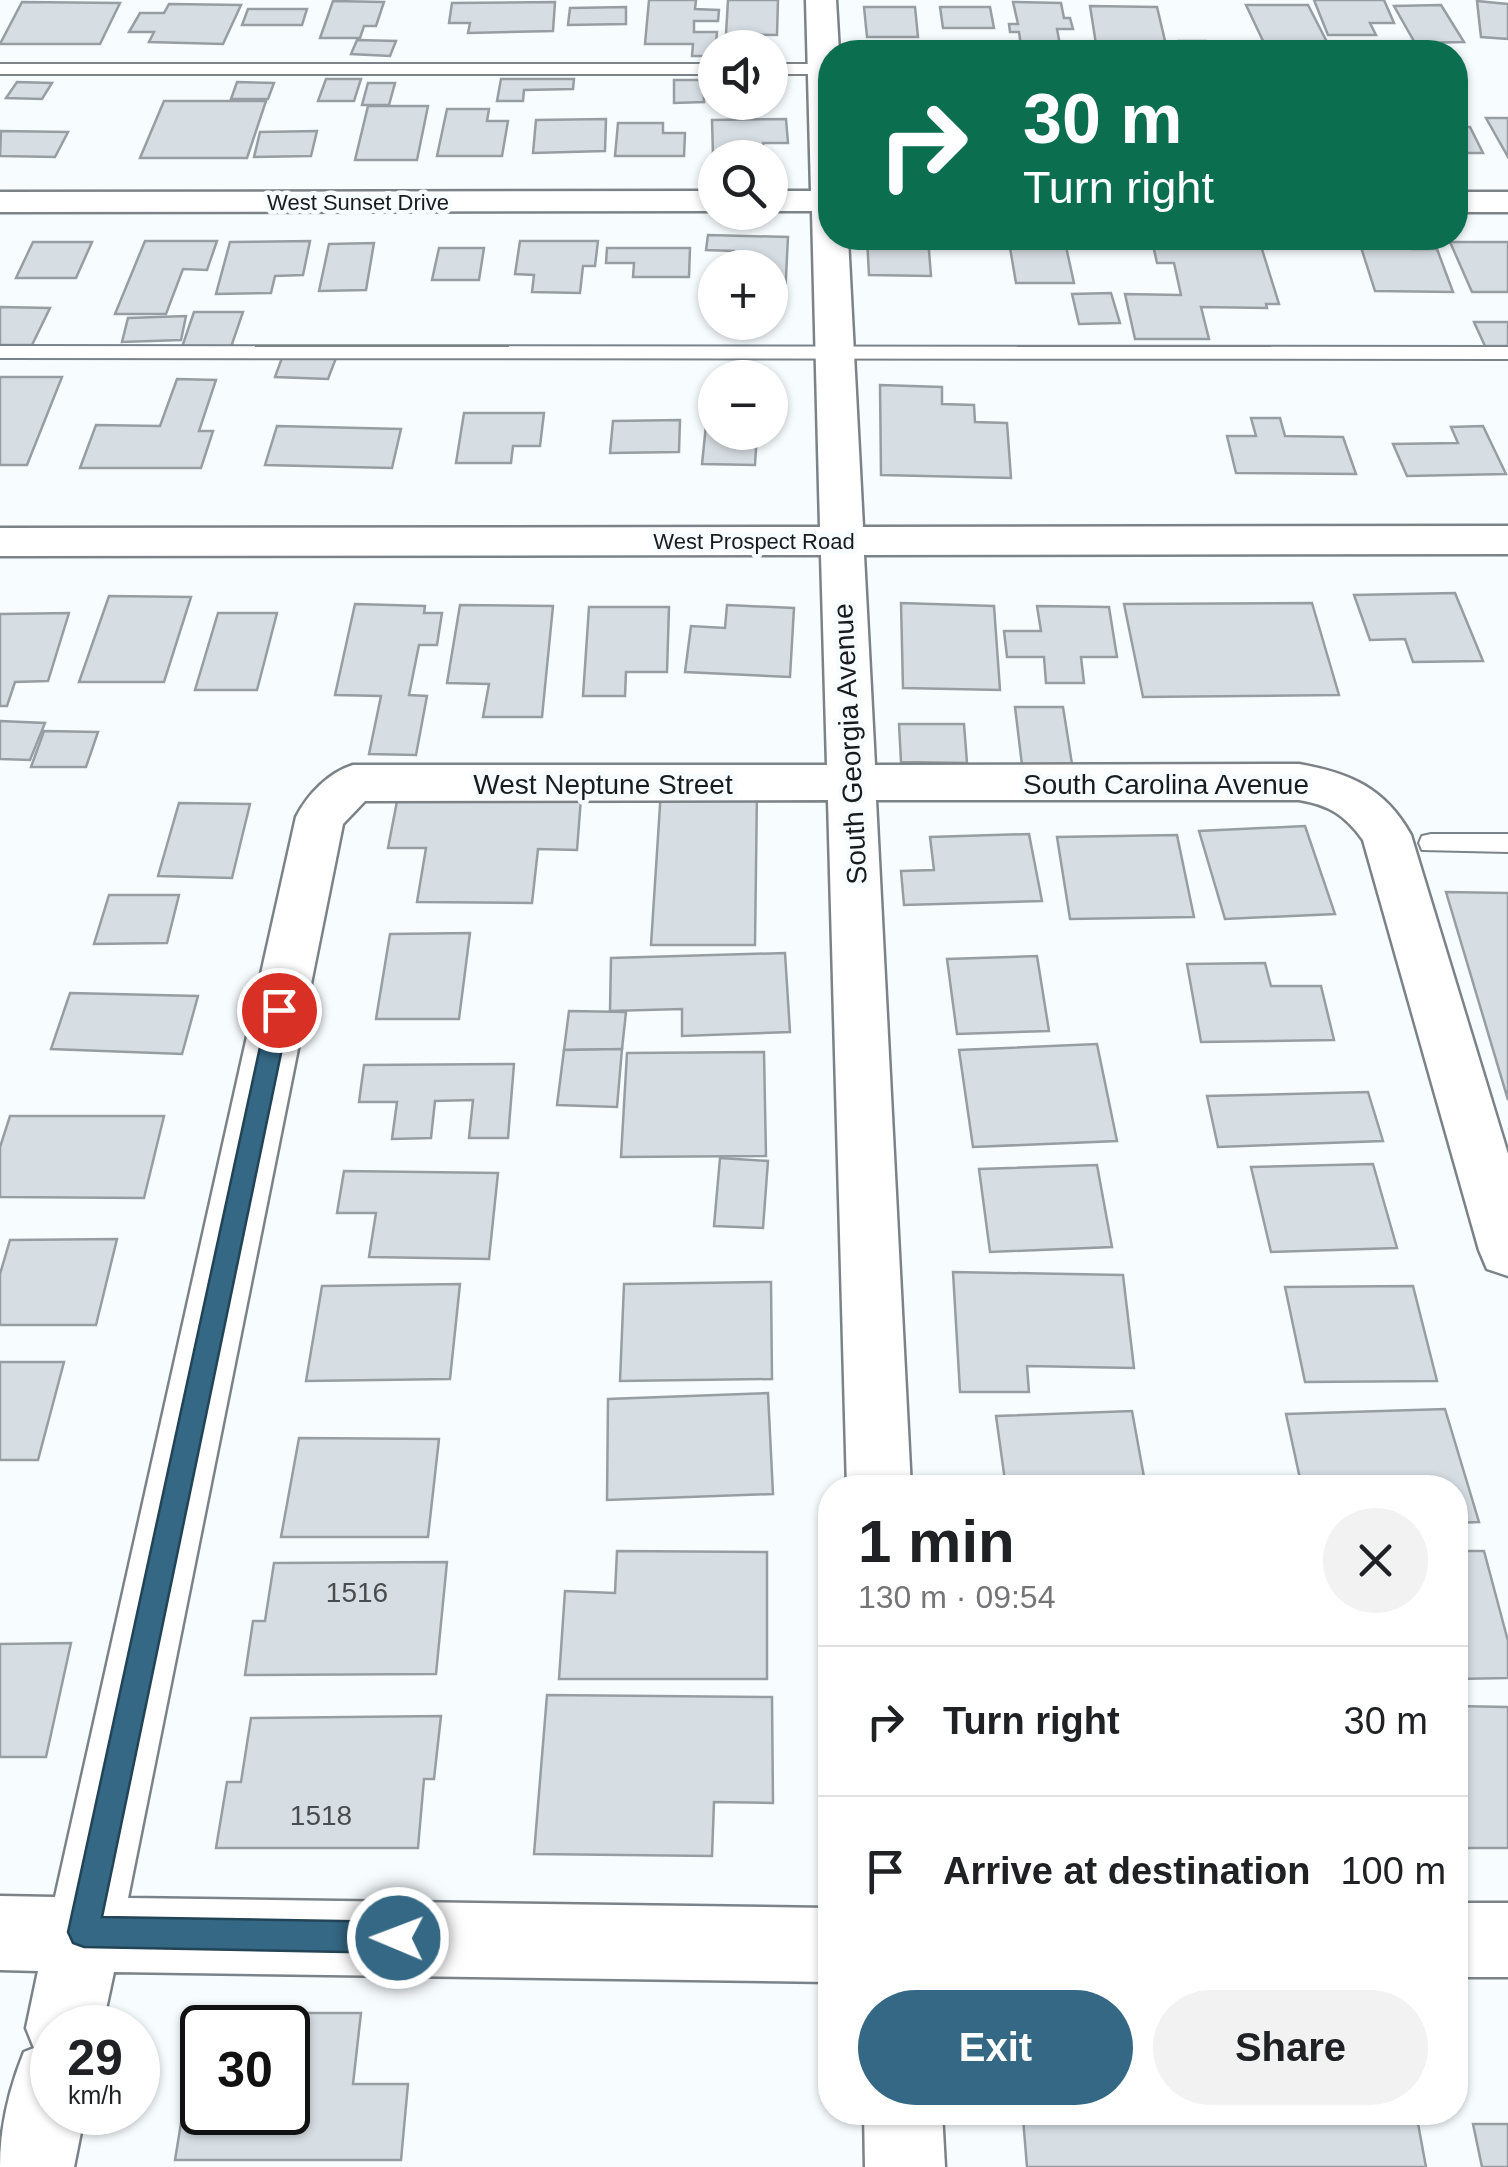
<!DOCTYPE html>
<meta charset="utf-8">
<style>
body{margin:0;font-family:Helvetica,sans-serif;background:#f2f2f2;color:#202124;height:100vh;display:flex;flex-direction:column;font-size:38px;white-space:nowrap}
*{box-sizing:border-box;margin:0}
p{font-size:32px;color:#757577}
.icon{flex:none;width:55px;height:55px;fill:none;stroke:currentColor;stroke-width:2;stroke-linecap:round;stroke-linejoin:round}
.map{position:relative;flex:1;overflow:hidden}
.side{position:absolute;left:818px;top:1475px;width:650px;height:650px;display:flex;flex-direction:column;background:#fff;border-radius:40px;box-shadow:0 2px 8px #0004}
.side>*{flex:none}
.top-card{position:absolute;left:818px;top:40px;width:650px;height:210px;border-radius:40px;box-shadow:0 2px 8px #0004;background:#0b6e4f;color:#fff;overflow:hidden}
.buttons{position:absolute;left:698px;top:30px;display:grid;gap:20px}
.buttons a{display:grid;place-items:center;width:90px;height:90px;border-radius:50%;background:#fff;box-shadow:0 2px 8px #0004;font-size:50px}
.speed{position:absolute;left:30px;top:2005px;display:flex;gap:20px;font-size:50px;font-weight:700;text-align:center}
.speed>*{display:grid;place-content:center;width:130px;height:130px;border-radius:50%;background:#fff;box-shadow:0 2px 8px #0004;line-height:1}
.speed small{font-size:25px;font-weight:400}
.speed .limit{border:5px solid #111;border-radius:15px;background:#fff;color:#111}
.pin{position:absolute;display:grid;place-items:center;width:85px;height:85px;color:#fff;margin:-42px;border:5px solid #fff;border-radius:50%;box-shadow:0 2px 10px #0007}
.me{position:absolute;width:110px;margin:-55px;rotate:271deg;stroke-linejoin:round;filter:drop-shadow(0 0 8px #0008)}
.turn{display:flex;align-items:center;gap:35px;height:210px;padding:0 40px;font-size:45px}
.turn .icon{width:130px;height:130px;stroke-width:2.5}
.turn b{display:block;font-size:70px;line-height:85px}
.round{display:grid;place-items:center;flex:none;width:105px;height:105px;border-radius:52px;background:#f2f2f2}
.head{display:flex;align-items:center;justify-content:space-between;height:170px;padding:0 40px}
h1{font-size:60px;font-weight:700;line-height:75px}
.cta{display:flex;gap:20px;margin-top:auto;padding:20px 40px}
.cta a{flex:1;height:115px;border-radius:60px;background:#346884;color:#fff;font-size:40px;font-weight:700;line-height:115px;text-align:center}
.cta a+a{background:#f2f2f2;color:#202124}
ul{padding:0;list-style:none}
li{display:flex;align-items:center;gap:30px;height:150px;padding:0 40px;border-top:2px solid #e0e0e0}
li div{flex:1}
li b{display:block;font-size:38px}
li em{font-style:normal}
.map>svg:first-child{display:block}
.building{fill:#d7dee3;stroke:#979ea3;stroke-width:2.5;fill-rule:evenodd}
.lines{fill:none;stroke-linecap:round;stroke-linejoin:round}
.lane-casing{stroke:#7c8388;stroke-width:4}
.street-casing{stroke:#7c8388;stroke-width:5}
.lane{fill:#fff;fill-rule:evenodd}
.street{fill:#fff;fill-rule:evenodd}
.route{fill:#346884;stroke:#224456;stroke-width:2.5}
.labels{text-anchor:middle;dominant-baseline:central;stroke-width:9;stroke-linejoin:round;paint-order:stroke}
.far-street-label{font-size:22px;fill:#191c1d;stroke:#f7fcff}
.street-label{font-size:28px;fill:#191c1d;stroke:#f7fcff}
.near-number-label{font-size:28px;fill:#484c4e}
</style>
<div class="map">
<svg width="1508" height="2167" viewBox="0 0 1508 2167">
<rect width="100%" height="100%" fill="#f7fcff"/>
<g class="building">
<polygon points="649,0 696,0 695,9 719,10 718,21 694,21 694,32 717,32 715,56 692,56 693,44 645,44"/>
<polygon points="728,0 778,0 777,35 726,34"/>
<polygon points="1314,0 1384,0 1394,23 1370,23 1376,35 1328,35"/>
<polygon points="333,1 384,2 376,26 364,26 360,38 320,38"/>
<polygon points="1477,1 1508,4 1508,39 1481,37"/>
<polygon points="22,2 120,3 100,44 0,44"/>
<polygon points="555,2 553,31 468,33 470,23 449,23 452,3"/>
<polygon points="1013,2 1061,3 1064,18 1070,18 1073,29 1057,29 1060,45 1021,46 1019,32 1010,32 1009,24 1018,24"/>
<polygon points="169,4 241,5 223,44 149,42 154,32 129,32 140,13 164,13"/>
<polygon points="1246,5 1308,5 1327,42 1264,43"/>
<polygon points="1441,5 1464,42 1415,43 1394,6"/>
<polygon points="1090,6 1157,7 1166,45 1096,44"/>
<polygon points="626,7 626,24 568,25 570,8"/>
<polygon points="864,7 915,7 918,37 867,37"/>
<polygon points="940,7 990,7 994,28 943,28"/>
<polygon points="248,9 307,9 302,25 242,25"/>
<polygon points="357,40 396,41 390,56 351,54"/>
<polygon points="1179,41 1206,41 1210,52 1156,52 1182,50"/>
<polygon points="326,79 361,79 354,101 318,101"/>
<polygon points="501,79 574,79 573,89 524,90 523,101 497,101"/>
<polygon points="674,80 703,80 704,102 674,103"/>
<polygon points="17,82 52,83 42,99 6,98"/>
<polygon points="237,82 274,83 268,99 231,99"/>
<polygon points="368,83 395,83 389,105 362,105"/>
<polygon points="164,101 266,101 247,158 140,158"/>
<polygon points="368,106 428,106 417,160 355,160"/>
<polygon points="447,109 489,109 487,121 508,121 502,156 437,156"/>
<polygon points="1486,118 1508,118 1508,157"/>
<polygon points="606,119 605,151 533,153 536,120"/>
<polygon points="786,119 788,143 763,143 763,155 713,156 712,120"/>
<polygon points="618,123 663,123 663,133 685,133 684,156 615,156"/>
<polygon points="1455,127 1470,127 1483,153 1455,153"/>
<polygon points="1,131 68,132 55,157 0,156"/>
<polygon points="317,131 311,156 254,157 260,132"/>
<polygon points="708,235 788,237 785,297 770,297 770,268 732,268 734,251 706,250"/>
<polygon points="867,238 928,238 931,276 869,275"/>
<polygon points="1173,238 1223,238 1232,240 1234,245 1261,246 1279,304 1266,304 1267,308 1201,307 1209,339 1135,339 1125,294 1181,295 1174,263 1157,263 1153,245 1167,245 1166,240"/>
<polygon points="1358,238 1408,238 1412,249 1437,249 1453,292 1375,291"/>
<polygon points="145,241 217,241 207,270 183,269 166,314 115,314"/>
<polygon points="310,241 303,275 275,276 271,293 216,294 230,242"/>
<polygon points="520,241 598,241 595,266 583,266 580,293 532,292 534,275 515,274"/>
<polygon points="33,242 92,242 76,278 16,278"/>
<polygon points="1009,242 1065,242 1074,283 1016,283"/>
<polygon points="1450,242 1508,242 1508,292 1472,292"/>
<polygon points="374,243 366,290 319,291 329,244"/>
<polygon points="439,248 484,248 479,280 432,280"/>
<polygon points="607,248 690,248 689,277 633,277 634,263 606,263"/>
<polygon points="1111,293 1120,323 1079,324 1072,294"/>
<polygon points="0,307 50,308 32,345 0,345"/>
<polygon points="194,312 243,312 231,347 182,347"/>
<polygon points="186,316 181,340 122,342 128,318"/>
<polygon points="1474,322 1508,322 1508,346 1485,346"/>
<polygon points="283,355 336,358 328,379 275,377"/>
<polygon points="0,377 62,377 27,465 0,465"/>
<polygon points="177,379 216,380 199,431 213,431 201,468 80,468 96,425 160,426"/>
<polygon points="880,385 942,387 942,404 974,405 975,422 1007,423 1011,478 881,475"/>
<polygon points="464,413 544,413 540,446 513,446 511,463 456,463"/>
<polygon points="1251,418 1280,418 1285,436 1343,437 1356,474 1236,473 1227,436 1256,436"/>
<polygon points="680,420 679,452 610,453 613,421"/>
<polygon points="706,425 715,425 715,432 757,432 755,465 702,464"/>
<polygon points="277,426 401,429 392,468 265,465"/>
<polygon points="1483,426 1506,474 1407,476 1393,444 1458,443 1451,427"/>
<polygon points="1455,593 1483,661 1413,662 1405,639 1370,640 1354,595"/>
<polygon points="109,596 191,597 164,682 79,682"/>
<polygon points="901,603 994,606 1000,690 903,688"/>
<polygon points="1312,603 1339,695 1143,697 1124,604"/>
<polygon points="355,604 425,606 424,613 442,613 437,645 419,645 409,695 427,696 416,755 369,754 381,696 335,695"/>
<polygon points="460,605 553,606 542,717 483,717 489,684 447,683"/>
<polygon points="727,605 794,608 790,677 685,672 691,626 725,628"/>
<polygon points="1037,606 1109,607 1117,657 1081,657 1084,683 1046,683 1044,657 1007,657 1004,631 1041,631"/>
<polygon points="589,607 669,607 667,672 626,672 625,696 583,696"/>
<polygon points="69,613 48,681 15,682 7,706 0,706 0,614"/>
<polygon points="218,613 277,613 257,690 195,690"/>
<polygon points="1015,707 1063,707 1072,764 1022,765"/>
<polygon points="0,721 45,723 30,760 0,759"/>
<polygon points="899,724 964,724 967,763 901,762"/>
<polygon points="44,731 98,732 86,767 31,767"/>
<polygon points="661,790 757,790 755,945 651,945"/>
<polygon points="398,796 581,798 577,850 538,849 532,903 417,902 426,848 388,848"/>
<polygon points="179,803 250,804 232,878 158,876"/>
<polygon points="1305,826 1335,914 1225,919 1199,831"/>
<polygon points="1029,834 1042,901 904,905 901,871 934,870 930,837"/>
<polygon points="1177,835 1194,917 1070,919 1057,837"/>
<polygon points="1446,892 1508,893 1508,1100"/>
<polygon points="109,895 179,895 167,943 94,944"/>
<polygon points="470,933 459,1019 376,1019 390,934"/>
<polygon points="785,953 790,1032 682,1036 682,1009 610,1011 611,958"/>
<polygon points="1037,956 1049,1031 957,1034 947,959"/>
<polygon points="1265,963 1271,986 1321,986 1334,1040 1201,1042 1187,964"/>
<polygon points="70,993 198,996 182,1054 51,1049"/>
<polygon points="569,1011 626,1012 622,1049 564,1050"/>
<polygon points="1097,1044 1117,1141 973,1147 959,1050"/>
<polygon points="622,1049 617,1107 557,1105 564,1050"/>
<polygon points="764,1052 766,1156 621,1157 627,1053"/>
<polygon points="514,1064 508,1138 469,1138 473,1100 435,1101 431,1138 392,1139 397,1102 359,1102 364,1065"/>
<polygon points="1368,1092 1383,1141 1218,1147 1207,1096"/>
<polygon points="10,1116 164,1116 144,1198 0,1197 0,1147"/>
<polygon points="720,1158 768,1161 763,1228 714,1226"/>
<polygon points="1373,1164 1397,1248 1271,1252 1251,1167"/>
<polygon points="1097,1165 1112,1247 990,1252 979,1169"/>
<polygon points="344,1171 498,1173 489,1259 369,1257 376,1213 337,1213"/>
<polygon points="117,1239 96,1325 0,1325 0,1274 10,1240"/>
<polygon points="953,1272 1123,1275 1134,1368 1027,1366 1029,1392 960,1392"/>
<polygon points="771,1282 772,1379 620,1381 624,1284"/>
<polygon points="460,1284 450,1379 306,1381 322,1286"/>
<polygon points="1413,1286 1437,1381 1305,1382 1285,1287"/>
<polygon points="0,1362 64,1362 38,1460 0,1460"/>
<polygon points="768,1393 773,1494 607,1500 608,1399"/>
<polygon points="1445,1409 1479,1522 1455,1523 1455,1488 1302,1488 1286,1414"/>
<polygon points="1132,1411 1146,1488 1006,1488 996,1416"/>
<polygon points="299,1438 439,1439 428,1537 281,1537"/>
<polygon points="617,1551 767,1552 767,1679 559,1679 565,1591 615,1593"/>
<polygon points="1455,1551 1484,1551 1508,1641 1508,1678 1455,1679"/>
<polygon points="447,1562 436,1674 245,1675 253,1621 265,1621 274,1563"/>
<polygon points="71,1643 46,1757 0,1757 0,1644"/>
<polygon points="547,1695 772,1697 773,1803 714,1802 712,1856 534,1854"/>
<polygon points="1455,1706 1508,1707 1508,1848 1455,1848"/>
<polygon points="441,1716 434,1779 424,1779 418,1848 216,1848 227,1782 241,1782 251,1718"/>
<path d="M199,2013H361L353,2084H408L401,2160H175ZM202,2028H288V2112H202Z"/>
<polygon points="1023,2118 1417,2118 1426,2167 1027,2167"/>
<polygon points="1473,2124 1508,2124 1508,2167 1482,2167"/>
</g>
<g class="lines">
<g class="lane-casing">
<g id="lane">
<rect x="0" y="64" width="715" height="10"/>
<polygon points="770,64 822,64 830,69 822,74 770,74"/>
<polygon points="0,346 1508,347 1508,359 0,358"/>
<polygon points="1431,834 1508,834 1508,852 1422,850 1419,843 1422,836"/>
</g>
</g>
<g class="street-casing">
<g id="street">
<path d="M806,0H836L839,52H830V238H848L863,527L1508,526V554L864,555L875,765L1299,764C1350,773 1385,788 1411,835L1508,1154V1276L1487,1269L1479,1250L1363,840C1345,815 1329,805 1299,800H876L911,1488H847L828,800L365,801L343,824L128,1898L830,1908V1982L114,1972L102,2028H52V2112H85L74,2167H0C0,2127 9,2089 24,2052L34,2048L26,2028L38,1971L0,1970V1896L55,1897L296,817C308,794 328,773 353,765H827L821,555L0,556V528L820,527L812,211H770V191H811Z"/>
<polygon points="715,191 715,211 0,212 0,192"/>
<rect x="1455" y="192" width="53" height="20"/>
<rect x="1455" y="1903" width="53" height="74"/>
<polygon points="864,2112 942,2112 945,2167 865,2167"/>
</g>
</g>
<use href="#lane" class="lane"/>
<use href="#street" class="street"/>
</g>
<polygon class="route" points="279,1001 290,1010 102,1917 398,1922 409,1927 413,1938 409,1948 398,1953 84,1947 73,1943 68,1932 268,1010"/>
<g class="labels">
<g class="far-street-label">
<text x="358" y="202">West Sunset Drive</text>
<text x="754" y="541">West Prospect Road</text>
</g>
<g class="street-label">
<text transform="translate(850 744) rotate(-93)">South Georgia Avenue</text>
<text x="603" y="784">West Neptune Street</text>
<text x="1166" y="784">South Carolina Avenue</text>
</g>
<g class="near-number-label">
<text x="357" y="1592">1516</text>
<text x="321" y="1815">1518</text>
</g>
</g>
</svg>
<div class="buttons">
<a><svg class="icon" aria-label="sound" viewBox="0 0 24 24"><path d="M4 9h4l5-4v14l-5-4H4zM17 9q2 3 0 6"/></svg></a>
<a><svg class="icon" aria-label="search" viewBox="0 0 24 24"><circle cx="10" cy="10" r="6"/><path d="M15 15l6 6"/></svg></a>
<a>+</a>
<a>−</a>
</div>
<div class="speed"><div>29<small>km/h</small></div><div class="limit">30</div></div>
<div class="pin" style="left:279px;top:1010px;background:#d93025"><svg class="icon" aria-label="arrive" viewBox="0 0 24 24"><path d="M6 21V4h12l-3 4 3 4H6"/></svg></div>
<svg class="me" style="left:398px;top:1938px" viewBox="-20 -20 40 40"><circle r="17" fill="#346884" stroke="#fff" stroke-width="3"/><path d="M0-11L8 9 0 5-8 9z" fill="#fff"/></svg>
<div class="top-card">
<div class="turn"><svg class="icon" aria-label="right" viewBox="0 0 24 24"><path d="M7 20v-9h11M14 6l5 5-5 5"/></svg><div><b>30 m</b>Turn right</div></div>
</div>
<section class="side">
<div class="head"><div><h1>1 min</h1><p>130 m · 09:54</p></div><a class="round"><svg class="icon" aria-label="close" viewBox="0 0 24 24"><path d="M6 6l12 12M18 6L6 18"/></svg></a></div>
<ul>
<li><svg class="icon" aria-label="right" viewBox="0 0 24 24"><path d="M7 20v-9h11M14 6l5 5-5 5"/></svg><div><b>Turn right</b></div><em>30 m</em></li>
<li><svg class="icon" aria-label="arrive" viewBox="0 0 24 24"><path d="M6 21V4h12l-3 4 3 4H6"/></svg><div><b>Arrive at destination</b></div><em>100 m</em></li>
</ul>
<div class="cta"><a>Exit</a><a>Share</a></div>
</section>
</div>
